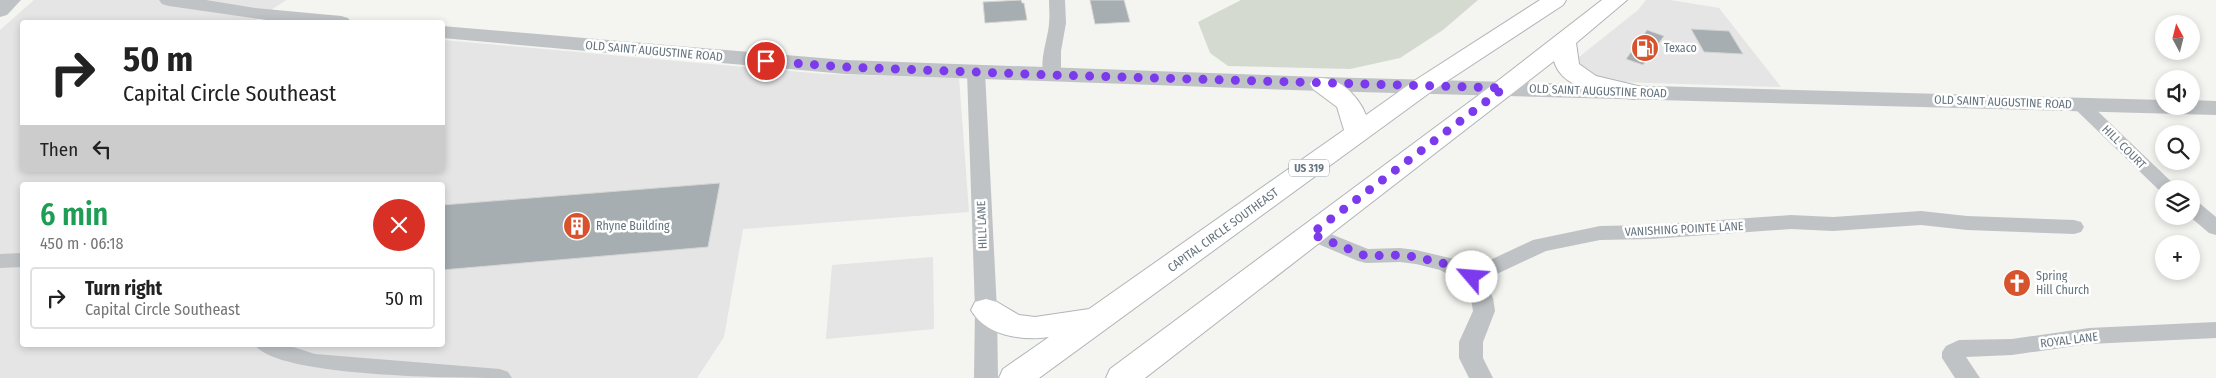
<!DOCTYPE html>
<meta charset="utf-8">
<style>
body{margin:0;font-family:"Fira Sans Condensed",sans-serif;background:#f6f6f6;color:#222;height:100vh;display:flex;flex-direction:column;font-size:19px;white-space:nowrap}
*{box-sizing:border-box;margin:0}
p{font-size:16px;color:#767676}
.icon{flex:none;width:28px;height:28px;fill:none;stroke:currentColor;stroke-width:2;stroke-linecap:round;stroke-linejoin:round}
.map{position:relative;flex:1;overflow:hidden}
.side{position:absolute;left:20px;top:182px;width:425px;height:165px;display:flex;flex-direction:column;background:#fff;border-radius:5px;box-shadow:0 2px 8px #0003}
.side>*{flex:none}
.banner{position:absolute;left:20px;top:20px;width:425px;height:152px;border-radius:5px;box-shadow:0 2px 8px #0003;background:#fff;color:#222;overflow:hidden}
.needle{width:32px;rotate:353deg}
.buttons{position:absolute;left:2155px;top:15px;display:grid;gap:10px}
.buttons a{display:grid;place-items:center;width:45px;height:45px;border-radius:50%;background:#fff;box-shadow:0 2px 8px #0003;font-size:25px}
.pin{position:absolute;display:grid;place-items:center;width:42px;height:42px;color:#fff;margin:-21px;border:2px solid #fff;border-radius:50%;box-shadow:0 1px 5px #0007}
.me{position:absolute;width:55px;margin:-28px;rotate:297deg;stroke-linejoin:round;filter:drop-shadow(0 0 4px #0008)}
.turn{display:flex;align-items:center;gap:18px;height:105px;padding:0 20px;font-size:22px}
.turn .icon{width:65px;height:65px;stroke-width:2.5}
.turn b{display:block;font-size:35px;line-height:42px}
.then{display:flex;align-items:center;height:48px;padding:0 20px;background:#0003;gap:10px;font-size:19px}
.round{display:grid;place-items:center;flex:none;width:52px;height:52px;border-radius:26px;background:#f6f6f6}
.overview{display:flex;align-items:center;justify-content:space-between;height:85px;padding:0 20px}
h1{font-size:30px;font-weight:600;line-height:38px;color:#1e9e55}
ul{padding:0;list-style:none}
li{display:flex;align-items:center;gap:15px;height:62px;margin:0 10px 8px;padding:0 10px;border:2px solid #e0e0e0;border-radius:5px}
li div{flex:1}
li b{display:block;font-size:19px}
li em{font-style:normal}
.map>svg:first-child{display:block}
.built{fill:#e4e5e4;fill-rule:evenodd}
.green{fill:#d5dad1}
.building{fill:#a6aeb2;stroke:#d5d5d3}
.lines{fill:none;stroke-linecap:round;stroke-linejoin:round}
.primary-casing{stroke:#b1b5b8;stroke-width:2}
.minor{fill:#bfc3c6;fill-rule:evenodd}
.tertiary{fill:#bfc3c6;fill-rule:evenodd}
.primary{fill:#fff;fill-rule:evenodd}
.route{stroke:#7c3aed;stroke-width:9;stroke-dasharray:0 16.2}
.labels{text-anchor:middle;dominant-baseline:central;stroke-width:5;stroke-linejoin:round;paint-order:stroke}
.shield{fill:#fff;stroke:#939ea5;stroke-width:1}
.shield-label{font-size:11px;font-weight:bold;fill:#65747f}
.poi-label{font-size:12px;fill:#65747f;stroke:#fff;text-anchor:start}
.street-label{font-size:12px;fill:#65747f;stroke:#fff}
</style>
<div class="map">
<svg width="2216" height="378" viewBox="0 0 2216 378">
<rect width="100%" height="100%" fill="#f4f4f0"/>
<g class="built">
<path d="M34,0H286L253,22H255H22V170H442L443,40L823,74L959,78L969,212L743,229L724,337L697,378H0V30ZM22,185H442V345H22Z"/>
<polygon points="1646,0 1670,0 1719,8 1781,87 1618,82 1592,79 1577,66 1579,57 1638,10"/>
<polygon points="933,257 934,329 826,339 832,265"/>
</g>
<polygon class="green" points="1241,0 1478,0 1443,30 1400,58 1350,69 1228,66 1210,53 1198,22"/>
<g class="building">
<polygon points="1021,0 1022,3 1024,3 1027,20 985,23 983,2"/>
<polygon points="1090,0 1124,0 1130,22 1095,24"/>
<polygon points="1691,29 1729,31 1743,54 1704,52"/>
<polygon points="1647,30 1664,36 1643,65 1626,59"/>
<polygon points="720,183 708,247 442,270 442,205"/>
</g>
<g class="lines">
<g class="primary-casing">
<g id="primary">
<path d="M1540,0H1566L1563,5L1432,91L1039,378H999L1003,369L1049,337C1022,341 986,336 971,310L975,302L986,299L997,302L1019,315L1035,317L1089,309L1344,130L1337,107L1313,89L1310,84L1313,79C1336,73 1358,95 1366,115L1414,81Z"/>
<path d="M1602,0H1627L1576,43L1579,64L1596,76L1642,87L1645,92L1642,97L1633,99C1607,94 1562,91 1554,61L1145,378H1106L1110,369L1495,83Z"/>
</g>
</g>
<g class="minor">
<path d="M1049,0H1065L1066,23L1061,51V75L1058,79L1052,80L1046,79C1037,66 1048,39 1049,24C1050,16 1049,8 1049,0Z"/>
<polygon points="976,67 982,68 985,72 997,310 998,378 974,378 975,310 967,72 970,68"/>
<polygon points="2080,99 2086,100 2179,189 2164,189 2164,194 2162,193 2074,108 2071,104 2074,100"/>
<polygon points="2191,201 2198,202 2216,217 2216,235 2209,233 2189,216 2191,216"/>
<polygon points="1921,211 1967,216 2074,220 2081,222 2084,227 2081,232 2074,234 1967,230 1921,225 1833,231 1791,229 1651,239 1600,240 1546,251 1484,280 1493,298 1495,311 1483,342 1483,358 1493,378 1469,378 1459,358 1459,342 1473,311 1471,298 1463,282 1440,270 1416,264 1400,262 1366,263 1358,261 1304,238 1301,233 1304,228 1311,226 1368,249 1400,248 1416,250 1454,259 1473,268 1533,240 1600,226 1651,225 1791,215 1833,217"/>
<polygon points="22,253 22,267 0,268 0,254"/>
<polygon points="2216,322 2216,338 2089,344 2012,355 1966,357 1980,378 1955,378 1942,358 1942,352 1946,346 1959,340 2012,339 2089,328"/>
<path d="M255,345H287L315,354L500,369L508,372L512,378C466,378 278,378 255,345Z"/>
</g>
<g class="tertiary">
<polygon points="0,0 21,0 7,15 0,17"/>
<polygon points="159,0 206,0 255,8 341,16 348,18 351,22 280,22 169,6 162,4"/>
<polygon points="442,26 845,60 1322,77 2164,100 2164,106 2191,106 2191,100 2216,101 2216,115 1322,91 845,74 442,38"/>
</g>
<use href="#primary" class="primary"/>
</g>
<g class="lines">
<polyline class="route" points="766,61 845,67 1052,75 1504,88 1311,234 1366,256 1400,255 1416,257 1446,264 1472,277"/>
</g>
<defs>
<g id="fuel-disc" transform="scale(1.4375)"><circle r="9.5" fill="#d6532d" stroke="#fff"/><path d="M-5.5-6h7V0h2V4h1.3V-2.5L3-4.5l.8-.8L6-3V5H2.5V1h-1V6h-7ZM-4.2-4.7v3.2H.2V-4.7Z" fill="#fff"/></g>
<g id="building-disc" transform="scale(1.4375)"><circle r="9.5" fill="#d6532d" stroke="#fff"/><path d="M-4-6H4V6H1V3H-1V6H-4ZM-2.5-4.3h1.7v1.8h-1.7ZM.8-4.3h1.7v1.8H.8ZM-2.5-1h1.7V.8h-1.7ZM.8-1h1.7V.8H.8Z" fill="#fff"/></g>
<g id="church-disc" transform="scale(1.4375)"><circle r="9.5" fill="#d6532d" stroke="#fff"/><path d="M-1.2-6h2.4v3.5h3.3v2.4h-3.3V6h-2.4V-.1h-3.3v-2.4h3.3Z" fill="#fff"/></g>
</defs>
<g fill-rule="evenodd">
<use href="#fuel-disc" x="1645" y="48"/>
<use href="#building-disc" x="577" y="226"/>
<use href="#church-disc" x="2017" y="283"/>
</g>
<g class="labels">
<rect class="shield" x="1289" y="159.5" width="40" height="17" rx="4"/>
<g class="shield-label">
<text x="1309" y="168">US 319</text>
</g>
<g class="poi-label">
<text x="1664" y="48">Texaco</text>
<text x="596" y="226">Rhyne Building</text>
<text x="2036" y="276">Spring<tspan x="2036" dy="14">Hill Church</tspan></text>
</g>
<g class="street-label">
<text transform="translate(654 51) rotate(5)">OLD SAINT AUGUSTINE ROAD</text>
<text transform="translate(1598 91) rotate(2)">OLD SAINT AUGUSTINE ROAD</text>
<text transform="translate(2003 102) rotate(2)">OLD SAINT AUGUSTINE ROAD</text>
<text transform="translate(2124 147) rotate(45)">HILL COURT</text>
<text transform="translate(982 225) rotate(-92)">HILL LANE</text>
<text transform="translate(1684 229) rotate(-3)">VANISHING POINTE LANE</text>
<text transform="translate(1223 230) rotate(-36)">CAPITAL CIRCLE SOUTHEAST</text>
<text transform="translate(2069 340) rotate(-7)">ROYAL LANE</text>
</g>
</g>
</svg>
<div class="buttons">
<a><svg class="needle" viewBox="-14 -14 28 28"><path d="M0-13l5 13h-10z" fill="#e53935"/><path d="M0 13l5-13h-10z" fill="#767676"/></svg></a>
<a><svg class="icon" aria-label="sound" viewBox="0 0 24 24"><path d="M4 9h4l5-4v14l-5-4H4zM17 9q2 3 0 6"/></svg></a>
<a><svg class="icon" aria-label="search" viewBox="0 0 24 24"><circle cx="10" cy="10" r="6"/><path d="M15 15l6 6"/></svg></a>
<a><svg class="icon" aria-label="layers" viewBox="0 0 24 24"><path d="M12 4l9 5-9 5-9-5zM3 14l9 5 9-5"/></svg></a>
<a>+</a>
</div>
<div class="pin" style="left:766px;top:61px;background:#d93025"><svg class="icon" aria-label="arrive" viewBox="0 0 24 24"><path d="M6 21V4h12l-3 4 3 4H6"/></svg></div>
<svg class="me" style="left:1472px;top:277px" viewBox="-20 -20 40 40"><circle r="19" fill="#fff"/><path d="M0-13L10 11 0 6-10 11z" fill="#7c3aed"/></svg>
<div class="banner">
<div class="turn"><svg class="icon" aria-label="right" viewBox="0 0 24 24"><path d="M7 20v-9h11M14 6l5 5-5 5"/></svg><div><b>50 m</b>Capital Circle Southeast</div></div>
<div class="then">Then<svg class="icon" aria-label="left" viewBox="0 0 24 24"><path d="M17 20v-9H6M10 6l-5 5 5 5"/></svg></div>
</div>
<section class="side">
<div class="overview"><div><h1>6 min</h1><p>450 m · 06:18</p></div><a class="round" style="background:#d93025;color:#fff"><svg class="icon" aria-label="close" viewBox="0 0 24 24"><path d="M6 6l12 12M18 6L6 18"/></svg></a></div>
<ul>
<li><svg class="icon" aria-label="right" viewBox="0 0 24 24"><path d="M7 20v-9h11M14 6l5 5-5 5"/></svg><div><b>Turn right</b><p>Capital Circle Southeast</p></div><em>50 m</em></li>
</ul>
</section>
</div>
